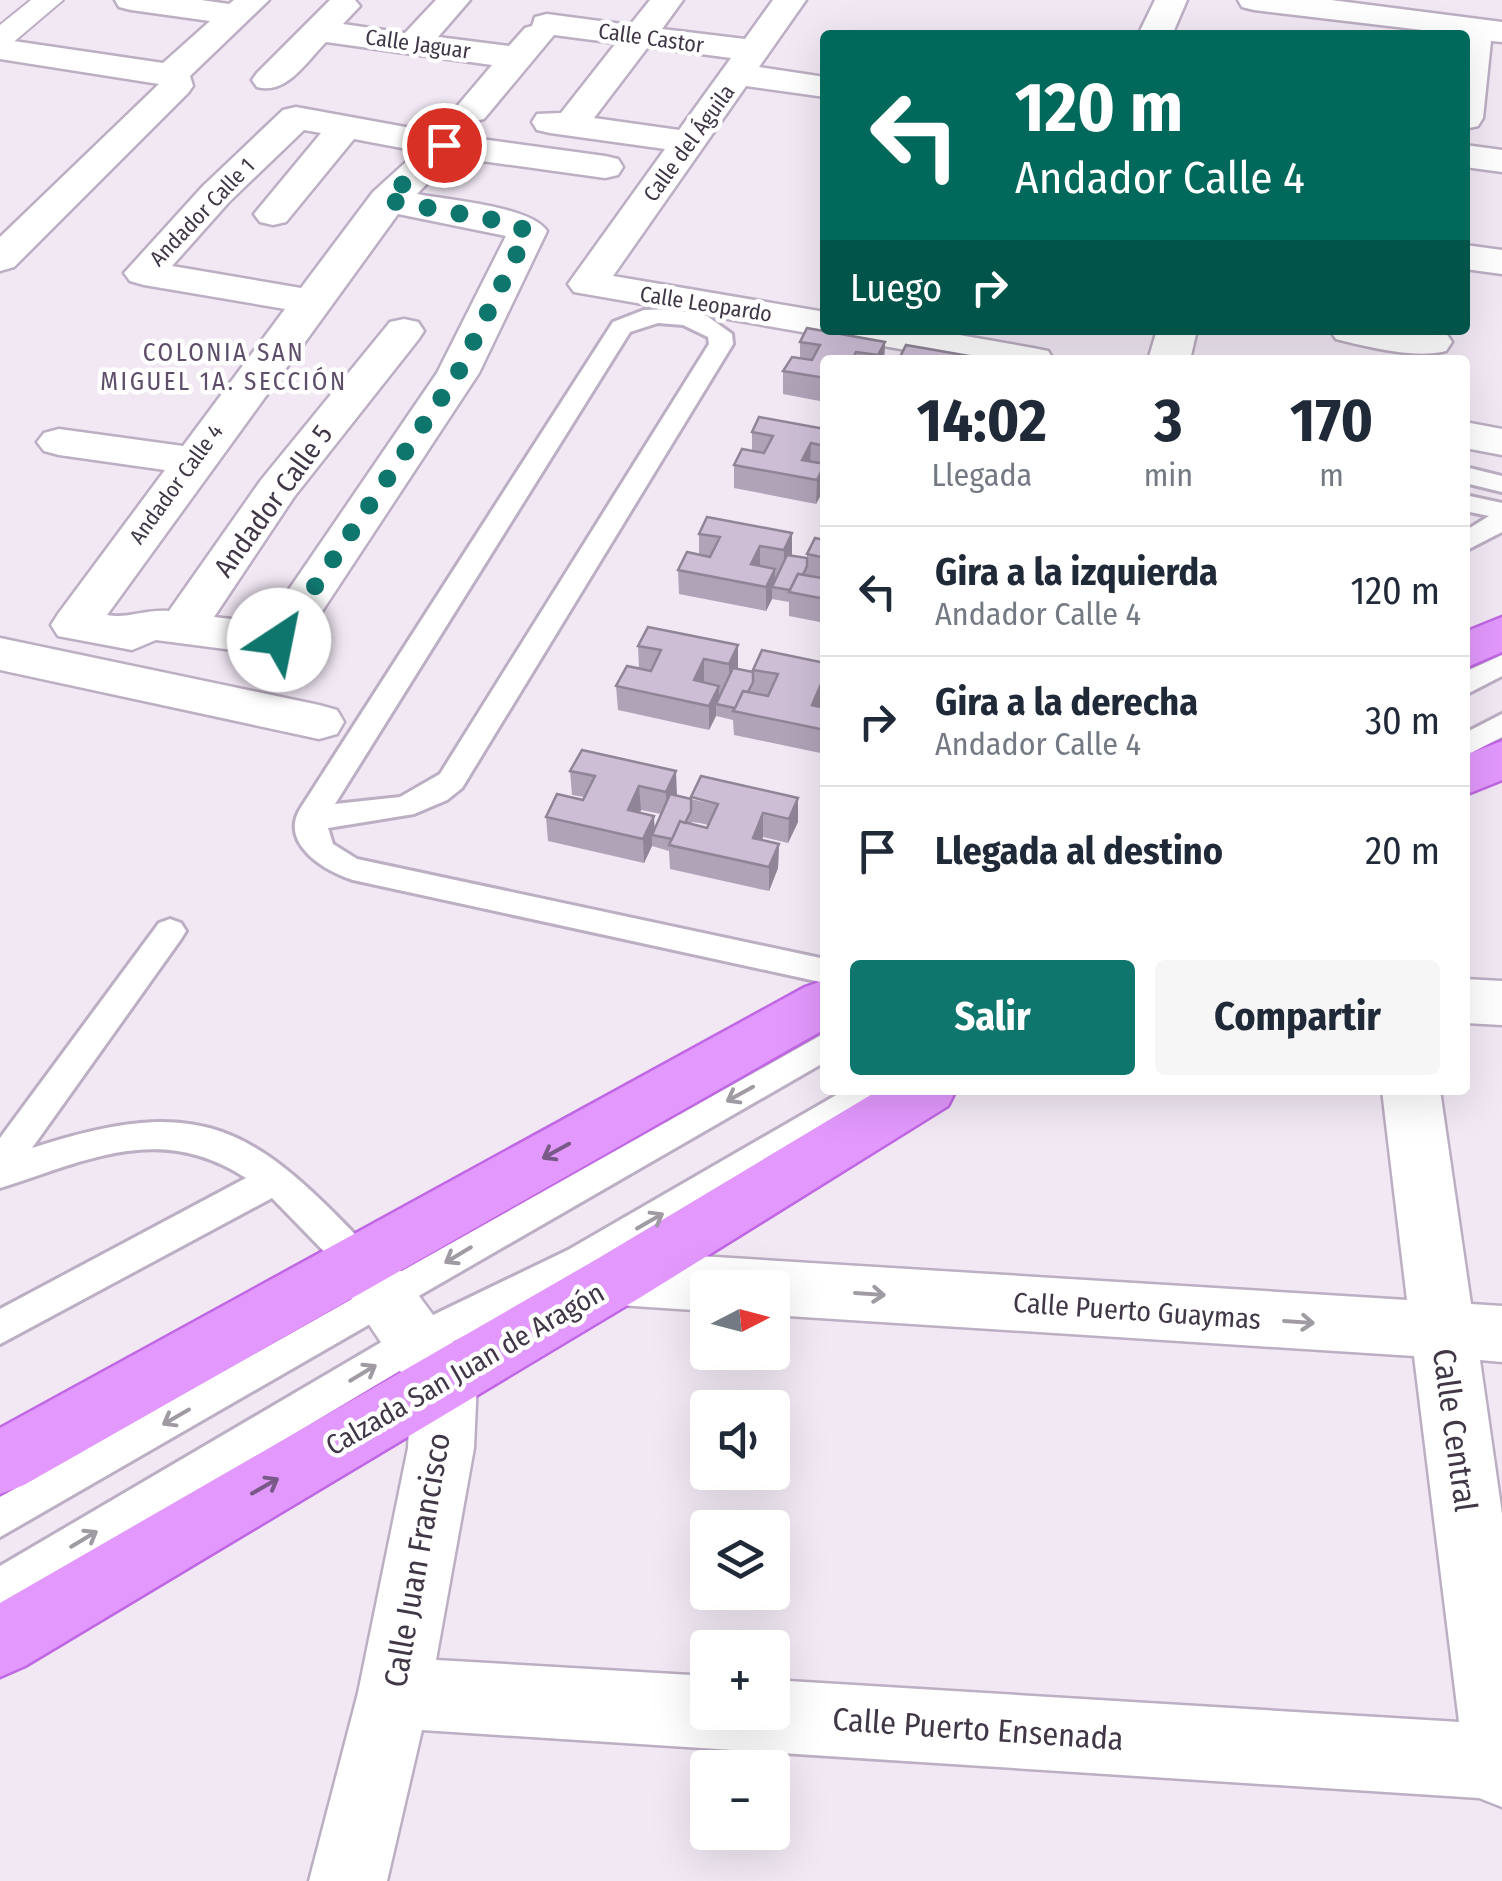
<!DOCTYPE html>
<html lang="es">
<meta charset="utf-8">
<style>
body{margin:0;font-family:"Fira Sans Condensed",sans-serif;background:#f6f6f7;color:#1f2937;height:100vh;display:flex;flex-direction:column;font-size:38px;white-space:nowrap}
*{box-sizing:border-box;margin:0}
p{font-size:32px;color:#747a83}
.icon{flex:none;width:55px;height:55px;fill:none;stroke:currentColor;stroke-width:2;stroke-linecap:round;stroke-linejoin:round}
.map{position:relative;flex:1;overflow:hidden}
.details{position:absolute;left:820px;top:355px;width:650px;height:740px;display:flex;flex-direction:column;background:#fff;border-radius:10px;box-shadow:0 10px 40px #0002}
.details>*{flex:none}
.banner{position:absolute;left:820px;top:30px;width:650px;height:305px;border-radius:10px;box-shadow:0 10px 40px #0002;background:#00695c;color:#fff;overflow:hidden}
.needle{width:65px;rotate:84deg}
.buttons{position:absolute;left:690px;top:1270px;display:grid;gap:20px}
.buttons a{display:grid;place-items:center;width:100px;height:100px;border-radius:10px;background:#fff;box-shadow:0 10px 40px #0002;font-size:50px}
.pin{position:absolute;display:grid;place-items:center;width:85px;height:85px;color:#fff;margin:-42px;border:5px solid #fff;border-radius:50%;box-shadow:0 2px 10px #0007}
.me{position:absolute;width:110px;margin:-55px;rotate:34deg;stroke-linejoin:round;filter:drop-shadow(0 0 8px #0008)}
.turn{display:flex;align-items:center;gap:35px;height:210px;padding:0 30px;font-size:45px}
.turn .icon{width:130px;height:130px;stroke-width:2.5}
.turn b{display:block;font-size:70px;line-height:85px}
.then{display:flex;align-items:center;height:95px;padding:0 30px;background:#0003;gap:20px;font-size:38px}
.eta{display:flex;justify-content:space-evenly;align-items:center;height:170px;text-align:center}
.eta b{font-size:60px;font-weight:700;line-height:70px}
.action{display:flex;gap:20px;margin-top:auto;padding:20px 30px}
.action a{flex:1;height:115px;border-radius:10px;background:#0f766e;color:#fff;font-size:40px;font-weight:700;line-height:115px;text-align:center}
.action a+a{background:#f6f6f7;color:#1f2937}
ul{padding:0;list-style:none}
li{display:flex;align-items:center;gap:30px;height:130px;padding:0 30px;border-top:2px solid #e0e1e3}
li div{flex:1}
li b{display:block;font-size:38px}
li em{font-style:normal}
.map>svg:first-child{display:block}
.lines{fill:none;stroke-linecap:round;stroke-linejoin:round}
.service-casing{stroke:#bcaec3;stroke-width:6}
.pedestrian-casing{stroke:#bcaec3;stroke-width:4}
.minor-casing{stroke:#bcaec3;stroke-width:5}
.primary-casing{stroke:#c067e3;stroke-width:5}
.service{fill:#fff;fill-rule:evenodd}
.pedestrian{fill:#fff;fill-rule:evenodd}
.minor{fill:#fff;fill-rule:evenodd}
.primary{fill:#e298fd;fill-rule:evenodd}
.wall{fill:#b0a3b8;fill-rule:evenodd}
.shaded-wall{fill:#908596}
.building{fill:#cdbed6;stroke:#908596;stroke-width:2.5}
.oneway{stroke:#a09ba3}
.oneway2{stroke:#795987}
.route{stroke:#0f766e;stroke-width:18;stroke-dasharray:0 32.4}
.labels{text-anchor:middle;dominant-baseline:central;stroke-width:9;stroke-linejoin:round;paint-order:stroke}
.far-street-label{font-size:22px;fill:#413747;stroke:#fff}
.far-neighbourhood-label{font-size:25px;letter-spacing:2.5px;fill:#5f4e6a;stroke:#fff}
.street-label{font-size:28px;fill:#413747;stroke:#fff}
.near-street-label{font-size:32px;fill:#413747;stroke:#fff}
</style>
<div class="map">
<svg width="1502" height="1881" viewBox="0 0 1502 1881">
<rect width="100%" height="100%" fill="#f1e8f4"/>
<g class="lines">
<g class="service-casing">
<g id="service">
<path d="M672,309L707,316L732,334L733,344L462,788L447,800L414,814L328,828L333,844L357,859L825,959V983L353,880C326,872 279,844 300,809L613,322L644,310ZM658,323L683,325L708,337L709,344L440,774L400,797L335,804L630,332Z"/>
<polygon points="1465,467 1502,476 1502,492 1465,483"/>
<polygon points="1465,495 1502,503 1502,532 1465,551 1465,531 1489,516 1465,511"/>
<polygon points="1502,655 1502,676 1465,695 1465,672"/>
<polygon points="1502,714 1502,737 1465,756 1465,733"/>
<path d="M170,919L181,923L186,931L181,939L32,1148C203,1092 253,1126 371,1251L376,1262L371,1273L358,1278L345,1273L272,1198L0,1344V1309L246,1178C160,1122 88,1160 0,1188V1138L159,923Z"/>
<polygon points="825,1033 825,1062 0,1537 0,1497"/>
<polygon points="845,1090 891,1090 886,1100 594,1272 428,1354 0,1609 0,1566 402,1330 568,1250"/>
</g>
</g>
<g class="pedestrian-casing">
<polygon id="pedestrian" points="31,0 63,0 10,45 0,48 0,25"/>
</g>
<g class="minor-casing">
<g id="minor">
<polygon points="115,0 201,0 229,4 234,0 269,0 190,76 193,86 188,93 14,267 0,271 0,237 159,84 0,59 0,39 163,63 210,21 131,10 119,7"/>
<path d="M330,0H355L360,6L343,24L405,33L436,0H470L438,37L509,46L525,28L532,26L535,17L547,14L630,25L650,0H683L662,29L745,39L773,0H806L759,67L825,77V97L746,86L613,276L825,312V330H931L1033,348L1048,351L1054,360H962L861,342L847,339L841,330L825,336L574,292L568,284L665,149L550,133L537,130L532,122L537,114L561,113L616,43L554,35L484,119L471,122L458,119L453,111L492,65L326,42C306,62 287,95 257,87L252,80L257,73ZM648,47L731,58L679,130L594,118Z"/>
<polygon points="1155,0 1187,0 1172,35 1138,35"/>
<polygon points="1238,0 1331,0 1502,22 1502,42 1491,41 1483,118 1478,126 1465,129 1465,35 1254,10 1242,7"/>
<path d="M296,107L444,134L605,156L618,159L623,167L618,175L605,178L453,157L417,194C447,200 530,206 547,231L479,373L296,651L279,656L156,640L132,650L58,636L51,625L58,614L165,470L59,455L44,451L37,442L44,433L59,429L183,446L285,309L144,285L130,281L124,273L203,186L283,110ZM304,130L321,133L254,214L260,222L273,225L286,222L354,139L418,151L373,192L301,288L172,266L229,202ZM398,214L506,236L437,373L266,623L214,617L294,497L418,340L424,331L418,322L404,319L390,322L261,480L169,611C145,609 128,619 107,615Z"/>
<polygon points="1465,145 1502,150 1502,172 1465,167"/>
<polygon points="1465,245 1502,250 1502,274 1465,269"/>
<polygon points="1157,330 1197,330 1190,360 1148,360"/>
<path d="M1330,330H1433L1446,333L1452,342L1446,351C1414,359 1368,347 1336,339Z"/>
<polygon points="1465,422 1502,429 1502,455 1465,448"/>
<polygon points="0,638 319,705 337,710 344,722 337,734 319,739 0,670"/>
<polygon points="1465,979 1502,981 1502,1025 1465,1023"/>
<polygon points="1382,1090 1440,1090 1471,1304 1502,1306 1502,1362 1480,1360 1502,1514 1502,1807 1479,1798 422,1730 387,1881 309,1881 358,1693 408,1448 411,1387 327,1262 336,1243 358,1236 380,1243 467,1361 477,1381 474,1448 436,1660 708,1676 708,1712 772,1712 772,1680 1459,1722 1414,1356 772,1315 772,1288 708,1288 708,1311 619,1305 597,1297 588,1278 597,1259 619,1251 1407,1300"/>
</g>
</g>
<g class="primary-casing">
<g id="primary">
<polygon points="1502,617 1502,652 1465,668 1465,632"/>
<polygon points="1502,741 1502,780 1465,795 1465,755"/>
<polygon points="825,980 825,1029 24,1485 0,1494 0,1428 805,987"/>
<polygon points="879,1090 956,1090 948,1106 641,1297 25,1666 0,1677 0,1603 597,1259"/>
</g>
</g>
<use href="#service" class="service"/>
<use href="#pedestrian" class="pedestrian"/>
<use href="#minor" class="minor"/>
<use href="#primary" class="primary"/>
</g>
<g class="wall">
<polygon points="800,342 885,342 884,360 825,360 825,402 783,394 783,371 800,358"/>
<polygon points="825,429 825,494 822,493 816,504 734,488 734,465 752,451 752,432"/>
<polygon points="792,533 792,556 807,558 807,554 825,540 825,623 789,616 789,602 772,599 766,611 679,594 678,570 699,554 699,534"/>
<polygon points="738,645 738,669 753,672 753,670 825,663 825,754 734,735 733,720 716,716 709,730 618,710 616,686 639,669 638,646"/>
<path d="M582,750L677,796L798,822L788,843L763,837L762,840L779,844L778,868L769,891L670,869L669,851L652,846L644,863L548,841L546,817L583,800L584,797L572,795L570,771ZM641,810L661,814L654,829V816L640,812ZM692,822L700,823L708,825L707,828L691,824Z"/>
</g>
<g class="shaded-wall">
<polygon points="885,342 884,360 878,360 878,355"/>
<polygon points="811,443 810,467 802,460"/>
<polygon points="825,465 825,481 822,481 822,493 816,504 817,480"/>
<polygon points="792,533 792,557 784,574 784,550"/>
<polygon points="760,546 760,570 751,564"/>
<polygon points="775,569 775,587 772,587 772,599 766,611 766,587"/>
<polygon points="738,645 738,669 729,688 729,664"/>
<polygon points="704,659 704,683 694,704 694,680"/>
<polygon points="821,684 821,708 812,729 812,705"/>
<polygon points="719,686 719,705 716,704 716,716 709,730 709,706"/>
<polygon points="676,771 677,795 667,816 666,792"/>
<polygon points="639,786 641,810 629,834 628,810"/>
<polygon points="798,798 798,822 788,843 789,819"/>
<polygon points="763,813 763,837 753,862 753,838"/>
<polygon points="654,816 655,835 652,835 652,846 644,863 643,839"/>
<polygon points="779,844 778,868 769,891 769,867"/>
</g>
<g class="building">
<polygon points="807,328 885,342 878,355 856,352 852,360 825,360 825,378 783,371 792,357 812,360 820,345 800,342"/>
<polygon points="906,345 992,360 899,359"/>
<polygon points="759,417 825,429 825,446 811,443 802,460 825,464 817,480 734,465 742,449 764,453 773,436 752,432"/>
<polygon points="707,517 792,533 784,550 760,546 751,564 775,569 766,587 678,570 687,552 710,557 720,537 699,534"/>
<polygon points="815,538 825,540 825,558 807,554"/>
<polygon points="787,555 807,558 807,566 803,575 798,574 790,590 772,587"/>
<polygon points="825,572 825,599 789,592 798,574 822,578"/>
<polygon points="648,627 738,645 729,664 704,659 694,680 719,686 709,706 616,686 627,666 651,671 661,650 638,646"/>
<polygon points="762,650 825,663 825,684 821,684 812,705 825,708 825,730 733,711 743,691 768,696 778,674 753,670"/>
<polygon points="733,668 753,672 753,682 748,692 743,691 735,708 716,704"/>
<polygon points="582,750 676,771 666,792 639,786 628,810 654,816 643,839 546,817 557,794 583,800 595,776 570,771"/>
<polygon points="701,776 798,798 789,819 763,813 753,838 779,844 769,867 669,845 680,821 707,828 718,804 691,797"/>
<polygon points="670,794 691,799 691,811 685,823 680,821 672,839 652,835"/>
</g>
<defs><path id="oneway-shaft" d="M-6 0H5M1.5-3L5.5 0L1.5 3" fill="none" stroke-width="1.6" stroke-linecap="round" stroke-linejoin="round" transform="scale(2.5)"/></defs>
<g class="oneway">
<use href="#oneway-shaft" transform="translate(740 1094) rotate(151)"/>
<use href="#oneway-shaft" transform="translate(650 1221) rotate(-30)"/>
<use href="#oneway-shaft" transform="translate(458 1255) rotate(149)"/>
<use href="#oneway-shaft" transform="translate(870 1294) rotate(4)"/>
<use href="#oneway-shaft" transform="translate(1299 1322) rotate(4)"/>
<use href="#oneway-shaft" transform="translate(363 1373) rotate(-31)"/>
<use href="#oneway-shaft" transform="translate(176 1417) rotate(150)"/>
<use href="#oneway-shaft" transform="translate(84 1539) rotate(-31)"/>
</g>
<g class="oneway2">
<use href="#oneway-shaft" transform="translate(556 1151) rotate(151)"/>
<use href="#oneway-shaft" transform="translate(265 1486) rotate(-30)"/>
</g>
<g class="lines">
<polyline class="route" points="279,640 458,373 528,231 505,222 386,200 444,145"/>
</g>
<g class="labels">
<g class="far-street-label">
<text transform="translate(651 38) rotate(8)">Calle Castor</text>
<text transform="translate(418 44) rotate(8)">Calle Jaguar</text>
<text transform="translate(689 143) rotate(-54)">Calle del Águila</text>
<text transform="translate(202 212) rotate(-46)">Andador Calle 1</text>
<text transform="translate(706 304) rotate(9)">Calle Leopardo</text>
<text transform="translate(176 484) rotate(-54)">Andador Calle 4</text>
</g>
<g class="far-neighbourhood-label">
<text x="224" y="353">COLONIA SAN<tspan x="224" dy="29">MIGUEL 1A. SECCIÓN</tspan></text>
</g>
<g class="street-label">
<text transform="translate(273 501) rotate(-54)">Andador Calle 5</text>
<text transform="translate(1137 1311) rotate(4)">Calle Puerto Guaymas</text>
<text transform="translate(465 1369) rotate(-30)">Calzada San Juan de Aragón</text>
</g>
<g class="near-street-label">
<text transform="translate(1455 1430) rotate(82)">Calle Central</text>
<text transform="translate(417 1560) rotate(-80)">Calle Juan Francisco</text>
<text transform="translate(978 1729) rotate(4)">Calle Puerto Ensenada</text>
</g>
</g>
</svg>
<div class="buttons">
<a><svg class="needle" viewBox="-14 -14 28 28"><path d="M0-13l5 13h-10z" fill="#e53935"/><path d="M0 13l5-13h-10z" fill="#747a83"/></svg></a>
<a><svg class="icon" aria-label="sound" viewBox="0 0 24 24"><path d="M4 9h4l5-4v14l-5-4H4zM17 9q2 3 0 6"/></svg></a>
<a><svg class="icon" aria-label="layers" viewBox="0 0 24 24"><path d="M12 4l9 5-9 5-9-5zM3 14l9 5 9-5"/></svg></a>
<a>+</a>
<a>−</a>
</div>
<div class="pin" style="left:444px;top:145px;background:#d93025"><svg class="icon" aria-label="arrive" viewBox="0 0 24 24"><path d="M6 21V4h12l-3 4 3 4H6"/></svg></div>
<svg class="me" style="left:279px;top:640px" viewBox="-20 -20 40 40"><circle r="19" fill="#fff"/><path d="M0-13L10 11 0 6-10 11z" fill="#0f766e"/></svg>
<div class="banner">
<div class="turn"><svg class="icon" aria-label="left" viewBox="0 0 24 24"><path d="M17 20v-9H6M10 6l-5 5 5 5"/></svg><div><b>120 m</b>Andador Calle 4</div></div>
<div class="then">Luego<svg class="icon" aria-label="right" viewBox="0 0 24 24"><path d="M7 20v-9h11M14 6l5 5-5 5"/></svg></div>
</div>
<section class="details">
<div class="eta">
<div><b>14:02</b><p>Llegada</p></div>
<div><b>3</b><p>min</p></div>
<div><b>170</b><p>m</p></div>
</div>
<ul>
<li><svg class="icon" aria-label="left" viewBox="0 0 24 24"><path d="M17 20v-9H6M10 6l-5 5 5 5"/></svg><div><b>Gira a la izquierda</b><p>Andador Calle 4</p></div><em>120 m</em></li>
<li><svg class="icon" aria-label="right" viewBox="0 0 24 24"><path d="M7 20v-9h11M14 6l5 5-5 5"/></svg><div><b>Gira a la derecha</b><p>Andador Calle 4</p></div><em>30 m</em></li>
<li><svg class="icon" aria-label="arrive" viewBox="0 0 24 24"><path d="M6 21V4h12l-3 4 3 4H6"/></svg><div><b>Llegada al destino</b></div><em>20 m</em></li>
</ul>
<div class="action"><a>Salir</a><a>Compartir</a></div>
</section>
</div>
